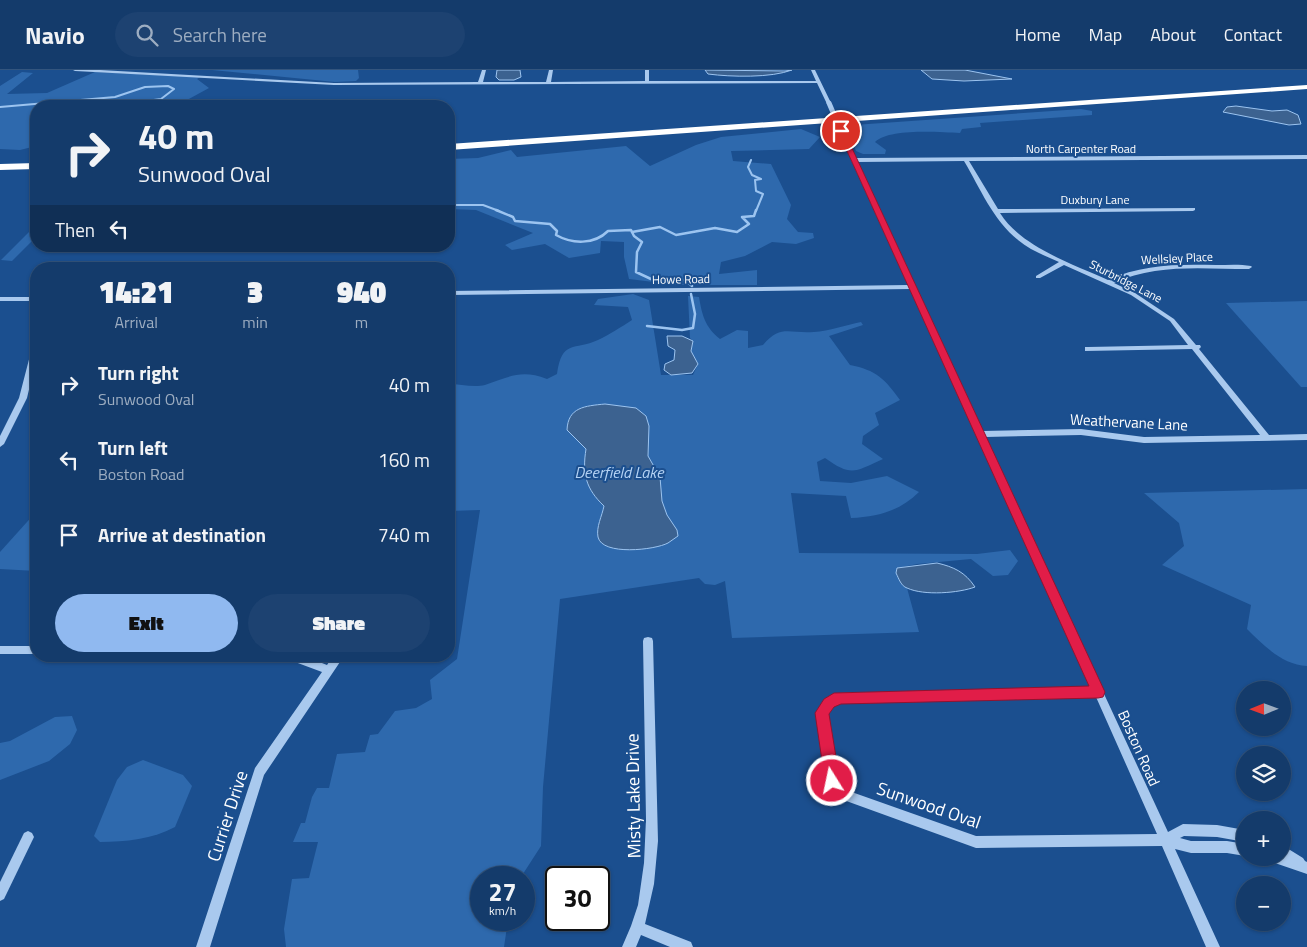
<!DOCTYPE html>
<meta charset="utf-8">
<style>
body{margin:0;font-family:"Titillium Web",sans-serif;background:#1d4271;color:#f1f3f6;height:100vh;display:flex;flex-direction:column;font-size:19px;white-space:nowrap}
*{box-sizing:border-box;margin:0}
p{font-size:16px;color:#9dadc1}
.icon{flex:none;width:28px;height:28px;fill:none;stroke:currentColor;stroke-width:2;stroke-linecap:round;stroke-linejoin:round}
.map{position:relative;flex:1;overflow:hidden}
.panel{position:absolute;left:30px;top:192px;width:425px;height:400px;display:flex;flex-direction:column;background:#143b6b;border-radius:20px;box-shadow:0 1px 4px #0004,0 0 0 1px #33557e}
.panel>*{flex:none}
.hud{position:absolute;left:30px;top:30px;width:425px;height:152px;border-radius:20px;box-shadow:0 1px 4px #0004,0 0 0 1px #33557e;background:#143b6b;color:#f1f3f6;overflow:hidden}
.needle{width:32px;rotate:269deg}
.tools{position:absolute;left:1236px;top:611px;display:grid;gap:10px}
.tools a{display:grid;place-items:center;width:55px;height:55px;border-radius:50%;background:#143b6b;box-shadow:0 1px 4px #0004,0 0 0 1px #33557e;font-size:25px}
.speed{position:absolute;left:470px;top:796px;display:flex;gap:10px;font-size:25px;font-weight:700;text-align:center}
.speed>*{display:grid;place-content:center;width:65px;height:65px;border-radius:50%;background:#143b6b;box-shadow:0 1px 4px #0004,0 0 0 1px #33557e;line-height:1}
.speed small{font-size:12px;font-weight:400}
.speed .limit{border:2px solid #111;border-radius:8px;background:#fff;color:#111}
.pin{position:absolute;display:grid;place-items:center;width:42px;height:42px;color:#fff;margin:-21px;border:2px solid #fff;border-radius:50%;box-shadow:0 1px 5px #0007}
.me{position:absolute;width:55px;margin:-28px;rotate:350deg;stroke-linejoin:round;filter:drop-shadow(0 0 4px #0008)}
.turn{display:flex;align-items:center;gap:18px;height:105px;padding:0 25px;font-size:22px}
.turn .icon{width:65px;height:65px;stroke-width:2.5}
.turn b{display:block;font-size:35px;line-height:42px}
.then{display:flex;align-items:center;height:48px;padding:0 25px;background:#0003;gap:10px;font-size:19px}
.eta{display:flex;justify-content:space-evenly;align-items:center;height:85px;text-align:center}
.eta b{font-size:30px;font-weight:800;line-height:35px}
.cta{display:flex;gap:10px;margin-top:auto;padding:10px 25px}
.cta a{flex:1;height:58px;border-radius:30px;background:#90b9f0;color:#111;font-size:20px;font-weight:800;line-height:58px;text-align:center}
.cta a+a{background:#1d4271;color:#f1f3f6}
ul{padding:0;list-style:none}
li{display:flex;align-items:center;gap:15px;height:75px;padding:0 25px}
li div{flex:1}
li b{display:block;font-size:19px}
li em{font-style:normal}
header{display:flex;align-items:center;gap:30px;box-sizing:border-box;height:70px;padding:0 25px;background:#143b6b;border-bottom:1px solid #33557e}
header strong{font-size:24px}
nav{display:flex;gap:28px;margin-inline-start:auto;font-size:18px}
.search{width:350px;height:45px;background:#1d4271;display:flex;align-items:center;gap:12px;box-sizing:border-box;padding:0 18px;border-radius:28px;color:#9dadc1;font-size:19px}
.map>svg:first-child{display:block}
.green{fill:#2e69ad}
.water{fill:#3c6290;stroke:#9cc4f0}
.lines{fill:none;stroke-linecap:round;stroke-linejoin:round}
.stream-far1{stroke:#9cc4f0;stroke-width:2}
.stream{stroke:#9cc4f0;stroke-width:2.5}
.minor{fill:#a9c9ee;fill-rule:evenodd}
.highway{fill:#fff;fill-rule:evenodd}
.minor-bridge{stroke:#a9c9ee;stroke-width:5}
.route{fill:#e11d48;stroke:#92132f}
.labels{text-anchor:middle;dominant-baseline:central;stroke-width:4;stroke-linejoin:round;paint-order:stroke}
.far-street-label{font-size:12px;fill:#fff;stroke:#1b4f8f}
.street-label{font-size:15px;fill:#fff;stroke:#1b4f8f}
.water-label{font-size:16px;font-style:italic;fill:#b5d3f5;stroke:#1b4f8f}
.near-street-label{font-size:18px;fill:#fff;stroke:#1b4f8f}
</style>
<header>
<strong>Navio</strong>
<div class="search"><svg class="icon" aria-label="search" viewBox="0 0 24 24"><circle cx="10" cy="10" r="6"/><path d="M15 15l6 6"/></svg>Search here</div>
<nav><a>Home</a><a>Map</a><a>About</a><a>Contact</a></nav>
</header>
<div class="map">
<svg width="1307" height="877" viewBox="0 0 1307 877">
<rect width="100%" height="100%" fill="#1b4f8f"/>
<g class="green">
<polygon points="212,0 358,0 359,8 356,11 335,12"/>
<polygon points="22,2 33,3 7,24 47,23 95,2 200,7 197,9 209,18 176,36 36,36 36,76 20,80 0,79 0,16"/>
<path d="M1081,39L1092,41V45L980,53L981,57L962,59L960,63C939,62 889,58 875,72L886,80L885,84H863L856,81L848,63L854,55Z"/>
<polygon points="801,59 820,67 809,79 731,81 733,91 771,94 791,135 787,149 798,162 813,163 814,168 796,174 772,172 745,186 721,192 719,204 757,200 757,215 678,215 629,209 624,187 624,172 601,171 600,183 569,188 545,174 512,180 505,175 533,163 476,140 449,139 449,89 478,88 511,80 517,87 626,76 650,96 696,75 721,67"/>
<polygon points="36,155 36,167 12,191 1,190"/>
<path d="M633,224L649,230L661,305H693L698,294L691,281L693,271L690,268L688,226L699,227C702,245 705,257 720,269L737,260L748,261V278L763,275C781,254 789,264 814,262C829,261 846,255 861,252L863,255L829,266L850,295C876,300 885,309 900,330L875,343L879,355L863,366L862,374L883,389C854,402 852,407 825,388L817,392L820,411L851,413L887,406L919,422C900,441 877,447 851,448L846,426L791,423L799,483L977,484L1010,480L1018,491L1008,505L993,506L971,489L917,494L898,498L900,513L907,518L919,562L732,568L725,511L715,515L705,514L699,508L560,529L543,717L541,776L521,807L481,808V850H508L504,877H286L284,859L292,809L309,808L318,772H293L301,753H305L312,727L317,718H329L337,684L365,682L370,665L378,664L395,641L416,638L432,629L430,610L457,589L480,440L449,441V314C460,314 474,318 485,315C509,307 521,299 547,309L557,304C562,269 574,281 598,270C609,265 621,257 632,250L628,237L594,235L598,229Z"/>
<polygon points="1307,231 1307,317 1301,317 1226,233"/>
<path d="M1307,419V596C1283,595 1263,575 1247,559L1251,535L1162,495L1184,476L1179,453L1144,423Z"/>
<polygon points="36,442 36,501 0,499 0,482"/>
<polygon points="72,646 77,660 70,674 49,691 0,710 0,673 10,671 55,647"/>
<path d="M143,690L183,705L192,716L175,757C153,769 125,772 100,772L94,766L117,710L127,697Z"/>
</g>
<g class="water">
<polygon points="497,0 520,0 521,7 514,10 499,10 496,7"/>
<path d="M705,0L785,1L792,0C771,8 731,7 708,4Z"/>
<polygon points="921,0 965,0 1012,9 964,11 932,9"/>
<polygon points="1236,36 1272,41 1287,40 1298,45 1301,54 1289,55 1223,42 1227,37"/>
<polygon points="667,266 682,266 693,271 691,281 698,294 692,303 671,305 664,300 665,294 674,290 675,280 668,276"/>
<path d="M605,334L636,338L646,346L649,356L648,386L660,407L662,431L667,445L677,460L678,466C675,468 671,471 668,473C655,480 602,486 598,467C596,457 602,446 604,436C586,419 582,404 586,379L567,360C568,337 585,336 605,334Z"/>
<path d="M937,493C954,497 965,502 975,517C959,523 924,526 907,518C901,516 899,509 896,503L897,498Z"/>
</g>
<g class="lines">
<g class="stream-far1">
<polyline points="0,37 115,27 145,17 168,16 174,19 161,29 132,33 129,36"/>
<polyline points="751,90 748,97 752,105 761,109 755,110 756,121 763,124 756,141"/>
<polyline points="449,135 483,135 499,141"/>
</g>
<g class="stream">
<path d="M496,140L513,147L515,151L550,154L557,161L556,165C572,174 594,175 608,161L631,160L634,166L642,172L637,182L636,202L651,209L685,210L692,216"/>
<polyline points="632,162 660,157 676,165 715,158 737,162 749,154 742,147 754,146 756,140"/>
<polyline points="647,256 682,260 693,258 695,244 691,224"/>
</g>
<g class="minor">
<polygon points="73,0 100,0 334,13 478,12 482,0 486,0 483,12 546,12 549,0 553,0 551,12 645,11 645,0 649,0 649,11 816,11 811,0 815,0 831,33 827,34 817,13 334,15 75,1"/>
<path d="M841,59L844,61L856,88L1307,85V89L969,91L998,139L1195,138V140L1193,141L1000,143C1021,177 1073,194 1108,210C1142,194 1179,194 1216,195C1228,195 1240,194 1251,196L1252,197L1249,199C1204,199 1156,193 1114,213L1135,223L1174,249L1196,275H1200L1201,277L1199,279L1269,365L1307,364V370L1144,373L1081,365L985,367L1168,762L1183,754L1217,755L1245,760V772L1217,767L1184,766L1180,768L1191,771H1227L1245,774V786L1227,783H1191L1175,779L1220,877H1206L1162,776L976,778L838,728L826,711L817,643C822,632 828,627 839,623L1091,618L910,219L449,225V221L908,215L838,61ZM964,91C980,118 993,150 1018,170C1030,180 1045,186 1059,192L1036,206V208H1040L1064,195L1131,225L1170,251L1188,275L1088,277H1085V281L1192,279L1260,365L1144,367L1081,359L983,361L858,92ZM1096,627L1157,764L976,766L846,720L837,709L828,644L833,636L840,633Z"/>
<rect x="0" y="227" width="36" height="4"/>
<polygon points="33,274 36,274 36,290 27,328 4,374 0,377 0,366 19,328"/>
<polygon points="648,567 652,568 653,571 658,771 654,814 645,854 691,872 693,877 670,877 641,865 636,877 622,877 631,856 638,835 644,793 646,749 643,571 644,568"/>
<rect x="0" y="576" width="36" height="8"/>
<polygon points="286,586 304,586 327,595 333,586 344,586 264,705 210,877 196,877 255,698 322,602 287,589"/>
<polygon points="28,761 32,763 34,767 4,829 0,831 0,812 24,763"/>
<polygon points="1282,775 1303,788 1305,791 1307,792 1307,804 1272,792 1270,788 1282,788"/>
</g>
<g class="highway">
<polygon points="1307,15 1307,19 449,80 449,74"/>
<polygon points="36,93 36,99 0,100 0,94"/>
</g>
<polyline class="minor-bridge" points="829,33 841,61"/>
</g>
<polygon class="route" points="841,59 844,61 1105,622 1103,627 1098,628 841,634 834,637 829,644 840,711 837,716 832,718 827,716 825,711 815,643 824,629 834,623 1089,616 838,61"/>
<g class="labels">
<g class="far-street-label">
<text x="1081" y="78">North Carpenter Road</text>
<text x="1095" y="129">Duxbury Lane</text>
<text transform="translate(1177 188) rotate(-3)">Wellsley Place</text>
<text transform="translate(681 209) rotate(-1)">Howe Road</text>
<text transform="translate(1126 211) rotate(27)">Sturbridge Lane</text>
</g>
<g class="street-label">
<text transform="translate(1129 352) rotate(3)">Weathervane Lane</text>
<text transform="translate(1139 678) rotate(66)">Boston Road</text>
</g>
<g class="water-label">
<text x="619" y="402">Deerfield Lake</text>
</g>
<g class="near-street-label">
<text transform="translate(633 726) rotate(-91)">Misty Lake Drive</text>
<text transform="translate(929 735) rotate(19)">Sunwood Oval</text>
<text transform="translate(227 746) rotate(-72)">Currier Drive</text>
</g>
</g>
</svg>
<div class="tools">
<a><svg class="needle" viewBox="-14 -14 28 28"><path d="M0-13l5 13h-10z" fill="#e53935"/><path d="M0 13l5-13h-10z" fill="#9dadc1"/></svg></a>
<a><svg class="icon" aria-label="layers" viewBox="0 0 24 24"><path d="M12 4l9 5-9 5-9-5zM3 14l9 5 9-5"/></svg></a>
<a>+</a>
<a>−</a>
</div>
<div class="speed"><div>27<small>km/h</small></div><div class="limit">30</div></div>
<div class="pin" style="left:841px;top:61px;background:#d93025"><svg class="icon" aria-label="arrive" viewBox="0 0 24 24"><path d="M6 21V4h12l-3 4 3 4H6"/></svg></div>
<svg class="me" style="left:832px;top:711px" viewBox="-20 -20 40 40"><circle r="17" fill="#e11d48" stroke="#fff" stroke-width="3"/><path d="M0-11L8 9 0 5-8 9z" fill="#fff"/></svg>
<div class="hud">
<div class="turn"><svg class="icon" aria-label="right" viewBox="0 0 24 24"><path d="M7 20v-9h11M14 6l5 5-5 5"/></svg><div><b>40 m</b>Sunwood Oval</div></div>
<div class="then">Then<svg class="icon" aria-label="left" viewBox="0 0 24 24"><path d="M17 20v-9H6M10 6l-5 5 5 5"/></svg></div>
</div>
<section class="panel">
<div class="eta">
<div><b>14:21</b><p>Arrival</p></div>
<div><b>3</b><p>min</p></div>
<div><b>940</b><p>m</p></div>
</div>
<ul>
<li><svg class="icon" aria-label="right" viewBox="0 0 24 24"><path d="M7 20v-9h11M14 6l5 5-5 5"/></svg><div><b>Turn right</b><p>Sunwood Oval</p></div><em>40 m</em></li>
<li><svg class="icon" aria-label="left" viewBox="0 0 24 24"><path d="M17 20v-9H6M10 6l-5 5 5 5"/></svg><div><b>Turn left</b><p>Boston Road</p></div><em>160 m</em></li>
<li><svg class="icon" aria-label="arrive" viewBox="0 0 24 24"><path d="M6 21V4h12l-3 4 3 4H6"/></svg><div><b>Arrive at destination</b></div><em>740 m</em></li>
</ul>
<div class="cta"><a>Exit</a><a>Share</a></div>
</section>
</div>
